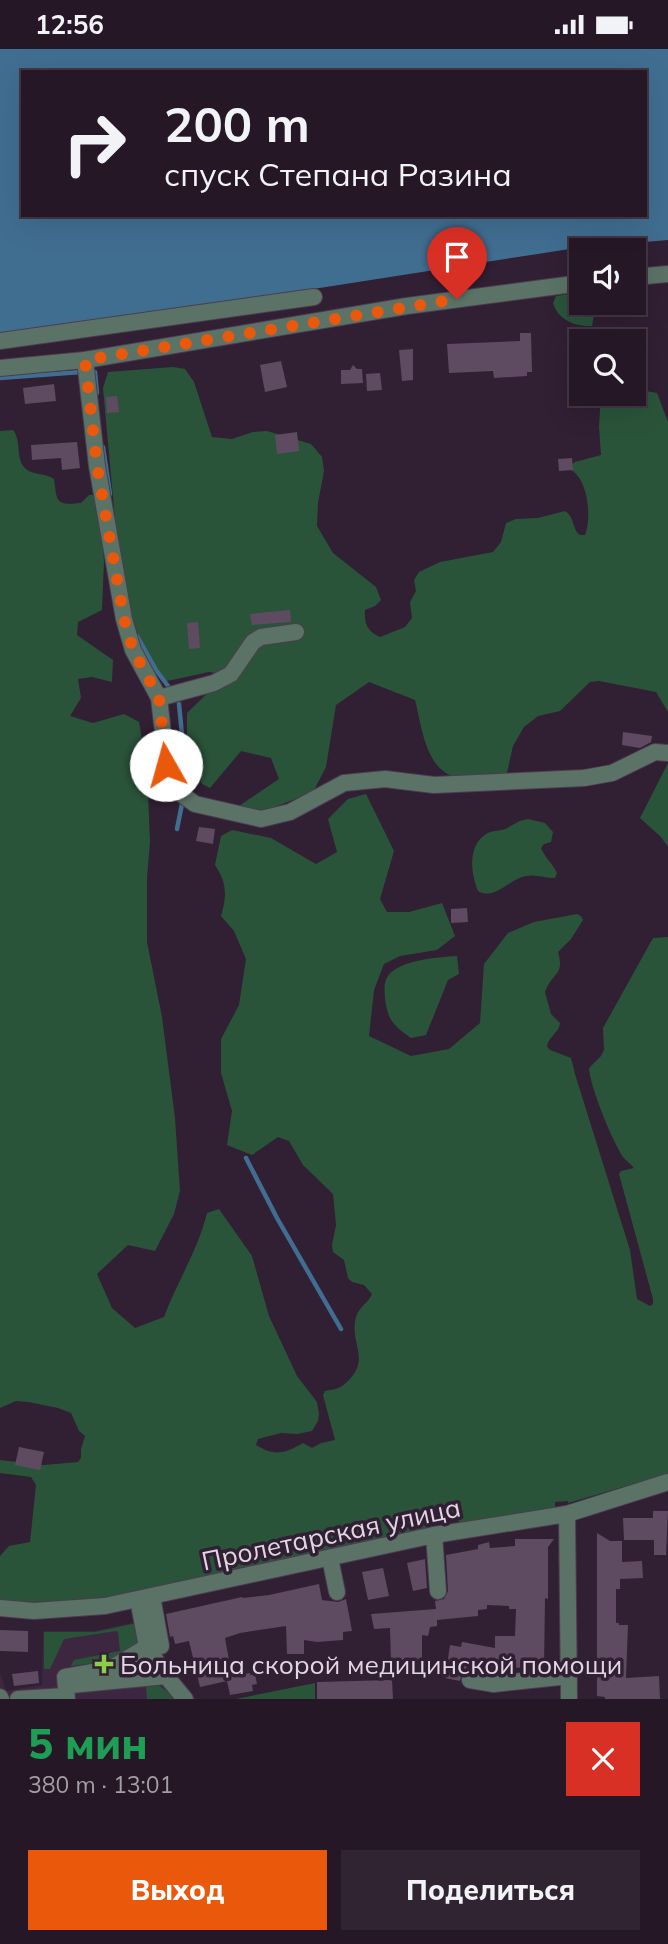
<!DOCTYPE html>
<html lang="ru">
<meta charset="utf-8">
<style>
body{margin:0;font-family:Mulish,sans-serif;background:#312432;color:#f1f3f6;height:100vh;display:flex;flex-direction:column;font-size:26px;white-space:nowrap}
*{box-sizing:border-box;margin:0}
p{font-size:23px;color:#a39fa7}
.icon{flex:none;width:38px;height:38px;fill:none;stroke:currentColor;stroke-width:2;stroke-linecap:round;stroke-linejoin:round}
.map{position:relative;height:1650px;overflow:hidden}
.sheet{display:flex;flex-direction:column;background:#251726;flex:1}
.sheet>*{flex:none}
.banner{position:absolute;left:21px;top:21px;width:626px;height:147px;border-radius:0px;box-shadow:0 7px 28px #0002,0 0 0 2px #423643;background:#251726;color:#f1f3f6;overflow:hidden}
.fabs{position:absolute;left:569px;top:189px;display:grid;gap:14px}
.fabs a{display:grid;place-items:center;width:77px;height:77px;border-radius:0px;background:#251726;box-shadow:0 7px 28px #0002,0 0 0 2px #423643;font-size:35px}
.pin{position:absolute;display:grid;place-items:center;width:60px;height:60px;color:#fff;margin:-72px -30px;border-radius:50% 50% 50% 0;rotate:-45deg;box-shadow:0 0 7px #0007}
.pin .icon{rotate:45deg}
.me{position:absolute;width:77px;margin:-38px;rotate:353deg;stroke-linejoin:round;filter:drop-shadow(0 0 5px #0008)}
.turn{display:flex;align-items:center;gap:24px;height:147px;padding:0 28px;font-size:32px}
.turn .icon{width:91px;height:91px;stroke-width:2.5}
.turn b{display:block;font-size:49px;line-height:60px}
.round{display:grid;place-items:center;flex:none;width:74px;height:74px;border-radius:0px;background:#312432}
.summary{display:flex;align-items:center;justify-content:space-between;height:119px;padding:0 28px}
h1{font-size:42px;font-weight:800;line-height:52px;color:#1e9e55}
.button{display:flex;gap:14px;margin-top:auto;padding:14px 28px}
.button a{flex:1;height:80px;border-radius:0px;background:#ea580c;color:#fff;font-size:28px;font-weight:800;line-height:80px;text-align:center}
.button a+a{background:#312432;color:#f1f3f6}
.status{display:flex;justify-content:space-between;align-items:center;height:49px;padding:0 35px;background:#251726;direction:ltr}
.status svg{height:19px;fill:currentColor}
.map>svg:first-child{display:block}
.built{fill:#3d2740}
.green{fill:#2a543a}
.water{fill:#406e91;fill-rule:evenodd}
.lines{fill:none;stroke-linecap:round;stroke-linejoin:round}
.stream{stroke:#406e91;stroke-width:4.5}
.building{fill:#5f4b61}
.minor-casing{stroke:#4d3c4f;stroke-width:18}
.minor{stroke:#5b7367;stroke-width:16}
.route{stroke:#ea580c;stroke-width:12;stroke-dasharray:0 21.6}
.poi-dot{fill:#8cce45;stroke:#311f33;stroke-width:2.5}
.labels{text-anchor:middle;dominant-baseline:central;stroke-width:7;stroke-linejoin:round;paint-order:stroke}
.street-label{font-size:26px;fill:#e2d6e3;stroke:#311f33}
.poi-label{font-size:26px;fill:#e2d6e3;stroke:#311f33;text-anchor:start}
</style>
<div class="status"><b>12:56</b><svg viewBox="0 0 49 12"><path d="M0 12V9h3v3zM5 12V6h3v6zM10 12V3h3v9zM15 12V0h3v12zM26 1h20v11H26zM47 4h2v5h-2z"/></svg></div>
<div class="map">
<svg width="668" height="1650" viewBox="0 0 668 1650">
<rect width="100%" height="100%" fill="#311f33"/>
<polygon class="built" points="151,1570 156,1599 168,1618 177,1617 179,1635 196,1650 0,1650 0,1624 6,1642 42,1636 43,1582 94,1582"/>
<g class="green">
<path d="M581,243V254H596L592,277C576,278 558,271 553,254L556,247Z"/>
<path d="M173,318L185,320L194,333L212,388L232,390L253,383L267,382L311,395L322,408L324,422L318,454L317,477L333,504L376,538L381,551L375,557L365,561C364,575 367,582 380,588L405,578L412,569L410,553L416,542L414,531L419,523L440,513L493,503L501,493L506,474L516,470L538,469L565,462C575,468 572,481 580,486H585C592,469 588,430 571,421V416L575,413L601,406L599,378L601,345H634V340L657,344L668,373V663L656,643L599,632L590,633L560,662L538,667L524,678L513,697L506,728C492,728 476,730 462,729C426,727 422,678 415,651L369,633L336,656L326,718L313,743L262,763L236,759L279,730L271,709L241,702L210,739L202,735L187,704V664L226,626L209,623L167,632L150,621L130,562L116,481L103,339L108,323Z"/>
<path d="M13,381C22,392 15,411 26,420C33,426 45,424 54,430C57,452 55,457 81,454L89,446H94L99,453L104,512L102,561L78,573L77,586L113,611L112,633L92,628L78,630L81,649L70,667L93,674L124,665L139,673L147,720L150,793L147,829V893L162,968L175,1069L180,1142L174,1165L155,1202L128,1196L97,1225L112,1259L135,1279L164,1268C177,1233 198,1201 207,1164L219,1160L252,1207L269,1267L297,1327L317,1353L319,1365L318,1372L312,1382L297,1385L281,1384L258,1390L256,1396C275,1408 286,1404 303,1394L312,1399L321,1394L335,1391L323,1346L325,1342C337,1340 340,1340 349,1331C369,1310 352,1297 355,1273C357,1258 367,1256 372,1245L364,1236L352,1233L348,1229L344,1211L333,1203L332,1196L336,1176L333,1145L303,1116L289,1092L278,1088L252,1106L227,1096L232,1062L221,1024V990L239,956L246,910L234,882L221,867C227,847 227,834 215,816L221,787L232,781L271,789L316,815L337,803L328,770L348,750L366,745L394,802L380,850L387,863H409L442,854L455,887L437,901L400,907L384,915L374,941L369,987L411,1007L449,1000L480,974L484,915L508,884L534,873L577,865L581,867L583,871L571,890L558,903C565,927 552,923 545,943L551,965L560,974C559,984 549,987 547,997L550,1001L571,1009L575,1025L630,1201L637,1250L650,1257L653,1255V1250L619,1125L621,1122L634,1119C631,1115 626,1112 623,1108C612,1091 590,1038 589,1019L601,1007L604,1001L603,979L653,889L668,888V1425L568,1454V1452L555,1453V1458L459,1474L457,1464L426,1470L427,1481L104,1550L32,1553L0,1551V1507L9,1497L30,1493L36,1436L31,1428L0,1424V1411L44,1416L78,1413L81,1409V1400L85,1387L79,1382L71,1364L58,1359L28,1353L16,1352L0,1359V382Z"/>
<polygon points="668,714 668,798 661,788 640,769"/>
<path d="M528,770L545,774L553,783L551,793L544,795L541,799C545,809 553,815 557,824L555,829C545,829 536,825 526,827C509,830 494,852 478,842C471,825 467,797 486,785C491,782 496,782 502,781C512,778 515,772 528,770Z"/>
<path d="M457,907L459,925L448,931L426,986L411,989C394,977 388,972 385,950C385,946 384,938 385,934C389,911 439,908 457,907Z"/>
<polygon points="137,1574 141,1594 113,1612 71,1617 74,1611 120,1602 118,1583 116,1582 64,1590 50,1620 44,1620 44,1583 95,1583"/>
<polygon points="315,1634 315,1650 236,1650"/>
<polygon points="157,1635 177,1650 147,1650 146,1636"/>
</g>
<path class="water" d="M0,0H668V191L576,199L217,255L0,286ZM23,23H646V166H23Z"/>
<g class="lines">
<g class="stream">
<polyline points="95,323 97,344"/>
<polyline points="0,329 81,323"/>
<polyline points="103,398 110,445"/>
<polyline points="137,587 156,621 168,637"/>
<polyline points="179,655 186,727 185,739"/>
<polyline points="177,780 183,750"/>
<polyline points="246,1109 277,1169 341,1280"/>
</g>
</g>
<g class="building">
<polygon points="520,284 531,284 532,323 527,323 527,327 494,329 493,322 449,324 447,295 520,292"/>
<polygon points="413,300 413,331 402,332 399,301"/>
<polygon points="281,312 287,338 265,343 260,316"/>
<polygon points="353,316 357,320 362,320 363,334 341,335 341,321 350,321"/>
<polygon points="380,324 382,341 367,342 366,325"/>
<polygon points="54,335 56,352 25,355 23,339"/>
<polygon points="117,347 119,363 107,364 106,348"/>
<polygon points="297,383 299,402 277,405 275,386"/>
<polygon points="77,393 80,419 62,421 61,409 32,411 31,396"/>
<polygon points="572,409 573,421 559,422 558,410"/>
<polygon points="290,561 291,573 252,576 250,565"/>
<polygon points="198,573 200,599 189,600 187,574"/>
<polygon points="623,683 652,687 651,693 640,699 622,696"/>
<polygon points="199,778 215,780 213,795 196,792"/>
<polygon points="467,859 468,873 451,874 451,860"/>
<polygon points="19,1398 44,1403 40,1421 15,1416"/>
<polygon points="653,1462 668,1462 666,1506 654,1506 654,1491 624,1491 623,1469 653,1469"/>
<polygon points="597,1484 610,1492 622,1492 622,1513 642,1512 643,1529 620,1530 620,1540 616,1540 616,1574 619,1574 619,1576 628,1576 626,1629 659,1627 660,1650 605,1650 605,1648 597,1647"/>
<polygon points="515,1490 554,1490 548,1498 548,1550 545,1549 544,1619 474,1618 474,1621 462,1624 460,1632 445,1629 450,1596 461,1598 462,1593 495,1599 495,1587 515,1587 516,1560 509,1560 509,1557 487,1556 487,1560 478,1561 478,1567 437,1571 437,1577 430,1578 428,1587 422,1586 422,1611 429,1611 429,1623 387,1624 387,1614 391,1614 390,1579 374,1580 371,1565 436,1560 435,1552 444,1550 448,1542 446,1506 478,1500 478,1496 489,1493 490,1499 515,1497"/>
<polygon points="425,1510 427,1539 413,1542 407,1514"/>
<polygon points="383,1519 389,1547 368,1551 362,1523"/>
<polygon points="319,1535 322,1551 338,1553 346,1550 352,1582 343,1583 343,1591 317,1593 304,1591 304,1605 287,1605 286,1577 240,1584 225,1589 232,1627 250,1624 250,1626 255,1625 257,1635 252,1636 253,1642 230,1646 227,1632 200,1638 189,1592 175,1595 173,1587 170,1588 166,1565 242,1548 243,1549 269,1546"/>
<polygon points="0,1581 28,1582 28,1603 0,1602"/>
<polygon points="38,1622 39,1634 14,1637 12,1625"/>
<polygon points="392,1631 393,1650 317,1650 317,1633"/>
</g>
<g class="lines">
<g class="minor-casing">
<g id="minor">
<polyline points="634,228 668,225"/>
<polyline points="0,292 314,248"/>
<polyline points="85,311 97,417 124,570 133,601 159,649 169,736 195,755 261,770 290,763 344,734 385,730 434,736 584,729 612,724 655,703 668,704"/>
<polyline points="0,319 85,311 407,257 581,234"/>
<polyline points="159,649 214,634 231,625 253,593 261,588 296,583"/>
<polyline points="567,1465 569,1650"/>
<polyline points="434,1486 438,1542"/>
<polyline points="330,1509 337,1543"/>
<polyline points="152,1547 161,1597"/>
<polyline points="138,1550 147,1598 166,1627 185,1650"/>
<polyline points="0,1559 34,1562 105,1557 434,1486 567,1465 668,1433"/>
<polyline points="470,1631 494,1635 569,1627"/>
<polyline points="71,1636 166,1627"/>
<polyline points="0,1648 1,1650"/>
<polyline points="18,1650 66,1647"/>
<polyline points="67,1650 65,1628 110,1620 147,1598"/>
</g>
</g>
<use href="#minor" class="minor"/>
</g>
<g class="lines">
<polyline class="route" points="166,716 159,649 133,601 124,570 97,417 85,311 457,250"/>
</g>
<path class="poi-dot" d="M100.5 1604.5h7v7h7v7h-7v7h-7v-7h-7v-7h7z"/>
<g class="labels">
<g class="street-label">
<text transform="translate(331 1485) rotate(-12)">Пролетарская улица</text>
</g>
<g class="poi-label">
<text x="120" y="1615">Больница скорой медицинской помощи</text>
</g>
</g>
</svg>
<div class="fabs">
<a><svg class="icon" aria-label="sound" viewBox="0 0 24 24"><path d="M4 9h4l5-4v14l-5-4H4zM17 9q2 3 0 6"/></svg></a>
<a><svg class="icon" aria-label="search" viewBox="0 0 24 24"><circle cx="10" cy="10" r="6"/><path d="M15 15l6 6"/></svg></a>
</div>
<div class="pin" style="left:457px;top:250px;background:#d93025"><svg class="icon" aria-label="arrive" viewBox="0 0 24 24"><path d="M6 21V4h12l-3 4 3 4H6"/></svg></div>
<svg class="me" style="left:166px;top:716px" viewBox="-20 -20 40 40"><circle r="19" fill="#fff"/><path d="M0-13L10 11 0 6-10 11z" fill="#ea580c"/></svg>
<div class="banner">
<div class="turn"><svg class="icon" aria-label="right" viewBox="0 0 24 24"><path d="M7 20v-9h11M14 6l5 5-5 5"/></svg><div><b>200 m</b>спуск Степана Разина</div></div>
</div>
</div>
<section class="sheet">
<div class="summary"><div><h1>5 мин</h1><p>380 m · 13:01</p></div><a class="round" style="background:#d93025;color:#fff"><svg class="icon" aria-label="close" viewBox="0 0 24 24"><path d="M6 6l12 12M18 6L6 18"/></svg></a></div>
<div class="button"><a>Выход</a><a>Поделиться</a></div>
</section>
